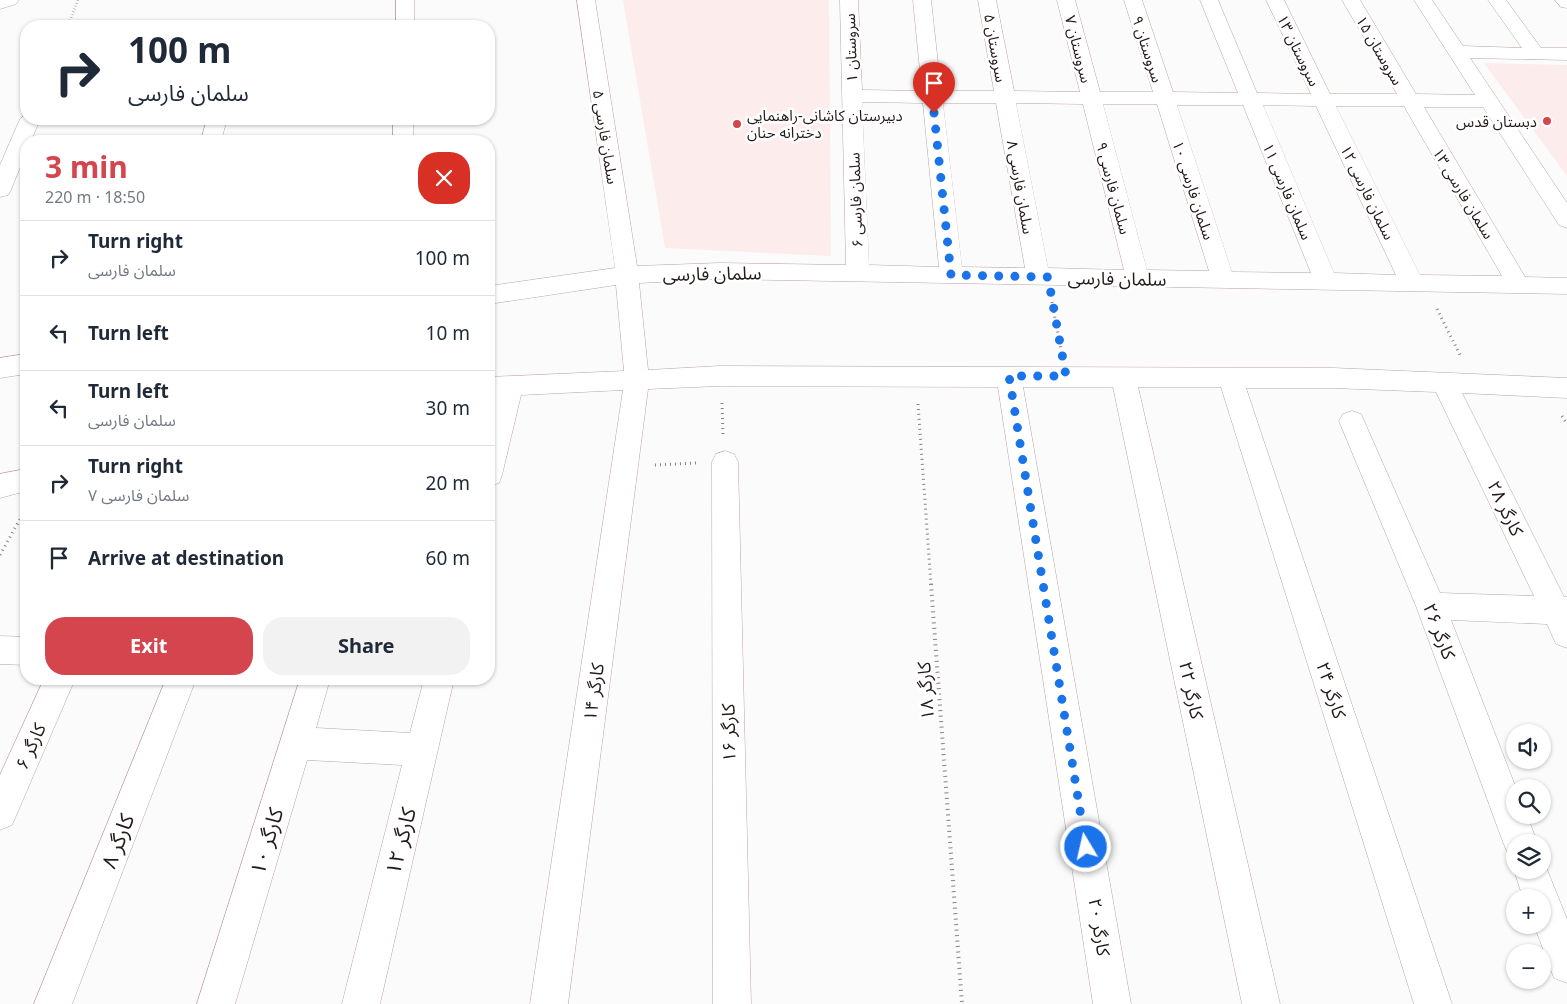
<!DOCTYPE html>
<meta charset="utf-8">
<style>
body{margin:0;font-family:"Noto Sans","Noto Sans Arabic",sans-serif;background:#f2f2f3;color:#1f2937;height:100vh;display:flex;flex-direction:column;font-size:19px;white-space:nowrap}
*{box-sizing:border-box;margin:0}
p{font-size:16px;color:#747a83}
.icon{flex:none;width:28px;height:28px;fill:none;stroke:currentColor;stroke-width:2;stroke-linecap:round;stroke-linejoin:round}
.map{position:relative;flex:1;overflow:hidden}
.drawer{position:absolute;left:20px;top:135px;width:475px;height:550px;display:flex;flex-direction:column;background:#fff;border-radius:20px;box-shadow:0 1px 4px #0004}
.drawer>*{flex:none}
.hud{position:absolute;left:20px;top:20px;width:475px;height:105px;border-radius:20px;box-shadow:0 1px 4px #0004;background:#fff;color:#1f2937;overflow:hidden}
.tools{position:absolute;left:1506px;top:724px;display:grid;gap:10px}
.tools a{display:grid;place-items:center;width:45px;height:45px;border-radius:50%;background:#fff;box-shadow:0 1px 4px #0004;font-size:25px}
.pin{position:absolute;display:grid;place-items:center;width:42px;height:42px;color:#fff;margin:-51px -21px;border-radius:50% 50% 50% 0;rotate:-45deg;box-shadow:0 0 5px #0007}
.pin .icon{rotate:45deg}
.me{position:absolute;width:55px;margin:-28px;rotate:351deg;stroke-linejoin:round;filter:drop-shadow(0 0 4px #0008)}
.turn{display:flex;align-items:center;gap:18px;height:105px;padding:0 25px;font-size:22px}
.turn .icon{width:65px;height:65px;stroke-width:2.5}
.turn b{display:block;font-size:35px;line-height:42px}
.round{display:grid;place-items:center;flex:none;width:52px;height:52px;border-radius:20px;background:#f2f2f3}
.headline{display:flex;align-items:center;justify-content:space-between;height:85px;padding:0 25px}
h1{font-size:30px;font-weight:700;line-height:38px;color:#d5454e}
.cta{display:flex;gap:10px;margin-top:auto;padding:10px 25px}
.cta a{flex:1;height:58px;border-radius:20px;background:#d5454e;color:#fff;font-size:20px;font-weight:700;line-height:58px;text-align:center}
.cta a+a{background:#f2f2f3;color:#1f2937}
ul{padding:0;list-style:none}
li{display:flex;align-items:center;gap:15px;height:75px;padding:0 25px;border-top:1px solid #e0e1e3}
li div{flex:1}
li b{display:block;font-size:19px}
li em{font-style:normal}
.map>svg:first-child{display:block}
.built{fill:#fcedec}
.lines{fill:none;stroke-linecap:round;stroke-linejoin:round}
.minor-casing{stroke:#bca2a1;stroke-width:1}
.path-far2{stroke:#878181;stroke-width:2.5;stroke-dasharray:0.5 2.5;stroke-linecap:butt}
.path-far1{stroke:#878181;stroke-width:3;stroke-dasharray:1 4;stroke-linecap:butt}
.path{stroke:#878181;stroke-width:4;stroke-dasharray:1 4.5;stroke-linecap:butt}
.minor{fill:#fff;fill-rule:evenodd}
.route{stroke:#1a73e8;stroke-width:9;stroke-dasharray:0 16.2}
.poi-dot{fill:#d5454e;stroke:#fff;stroke-width:2}
.labels{text-anchor:middle;dominant-baseline:central;stroke-width:5;stroke-linejoin:round;paint-order:stroke}
.far-street-label{font-size:15px;fill:#241a1a;stroke:#fff}
.far-poi-label{font-size:15px;fill:#241a1a;stroke:#fff;text-anchor:start}
.street-label{font-size:18px;fill:#241a1a;stroke:#fff}
.near-street-label{font-size:21px;fill:#241a1a;stroke:#fff}
</style>
<div class="map">
<svg width="1567" height="1004" viewBox="0 0 1567 1004">
<rect width="100%" height="100%" fill="#fbfbfb"/>
<g class="built">
<polygon points="623,0 829,0 831,256 665,248"/>
<polygon points="1484,63 1567,65 1567,176"/>
</g>
<g class="lines">
<g class="minor-casing">
<g id="minor">
<polygon points="0,0 19,0 16,4 0,9"/>
<rect x="396" y="0" width="18" height="26"/>
<path d="M577,0H595L637,266L720,263L846,265L840,0H858L862,90L922,91L913,0H931L941,91H994L978,0H996L1014,91L1080,92L1057,0H1075L1100,92H1153L1124,0H1142L1173,92L1238,93L1200,0H1218L1257,93L1311,94L1266,0H1284L1330,94H1397L1342,0H1360L1416,94L1475,95L1414,0H1432L1463,46L1522,48L1488,0H1506L1541,48H1567V60L1470,58L1567,203V228L1559,225L1483,107H1424L1525,277L1567,278V294L720,279L639,283L648,370L720,366L1333,368L1567,378V398L1462,393L1564,597H1567V648L1556,644L1547,624L1451,620L1516,788L1515,815H1527L1537,842H1515V857L1508,854L1503,842L1416,606L1339,421L1343,414L1352,411L1361,414L1440,593L1534,596L1436,392L1333,388H1246L1452,1004H1414L1221,387H1138L1280,1004H1242L1113,387H1023L1131,1004H1093L998,387L720,386L648,389L568,1004H530L623,390L521,395L502,475L499,483L489,486V423L495,397H489V377L624,371L616,285L489,304V286L615,268ZM862,102L923,103L939,267L869,265ZM943,103H996L1025,268L962,267ZM1016,103L1083,104L1124,270L1048,268ZM1103,104H1157L1209,271L1147,270ZM1177,105H1243L1311,273L1232,272ZM1263,105L1316,106L1396,275L1334,273ZM1336,106H1404L1502,276L1420,275Z"/>
<polygon points="1555,0 1567,0 1567,8 1561,7"/>
<polygon points="26,114 26,119 40,119 31,141 26,141 26,152 11,190 8,195 0,197 0,165 20,119"/>
<polygon points="207,119 227,119 221,141 201,141"/>
<rect x="393" y="119" width="20" height="22"/>
<polygon points="26,354 26,374 0,378 0,358"/>
<polygon points="725,451 734,454 738,462 751,1004 713,1004 712,462 716,454"/>
<polygon points="26,469 26,491 0,498 0,474"/>
<polygon points="0,636 26,637 26,665 0,664"/>
<polygon points="44,679 75,679 12,825 0,830 0,775"/>
<polygon points="166,679 196,679 72,1004 34,1004"/>
<polygon points="300,679 330,679 316,728 410,733 424,679 454,679 380,1004 342,1004 402,765 307,760 235,1004 197,1004"/>
<polygon points="1542,857 1567,919 1567,983 1554,978 1534,925 1542,925 1542,898 1523,898 1514,870 1515,867 1515,870 1542,870"/>
</g>
</g>
<polyline class="path-far2" points="68,26 78,0"/>
<g class="path-far1">
<polyline points="1052,302 1061,350"/>
<polyline points="1437,309 1460,355"/>
<polyline points="722,403 723,435"/>
<polyline points="918,404 931,585"/>
<polyline points="1562,416 1567,424"/>
<polyline points="655,465 696,463"/>
<polyline points="0,555 25,510"/>
</g>
<polyline class="path" points="931,584 962,1004"/>
<use href="#minor" class="minor"/>
</g>
<g class="lines">
<polyline class="route" points="934,113 951,275 1048,277 1066,376 1009,376 1086,847"/>
</g>
<g class="poi-dot">
<circle cx="1547" cy="121" r="5"/>
<circle cx="737" cy="124" r="5"/>
</g>
<g class="labels">
<g class="far-street-label">
<text transform="translate(850 48) rotate(-92)">سروستان ۱</text>
<text transform="translate(996 48) rotate(80)">سروستان ۵</text>
<text transform="translate(1079 49) rotate(76)">سروستان ۷</text>
<text transform="translate(1148 49) rotate(72)">سروستان ۹</text>
<text transform="translate(1299 50) rotate(64)">سروستان ۱۳</text>
<text transform="translate(1380 50) rotate(60)">سروستان ۱۵</text>
<text transform="translate(606 137) rotate(81)">سلمان فارسی ۵</text>
<text transform="translate(1021 187) rotate(80)">سلمان فارسی ۸</text>
<text transform="translate(1114 188) rotate(75)">سلمان فارسی ۹</text>
<text transform="translate(1194 190) rotate(72)">سلمان فارسی ۱۰</text>
<text transform="translate(1288 191) rotate(67)">سلمان فارسی ۱۱</text>
<text transform="translate(1368 192) rotate(64)">سلمان فارسی ۱۲</text>
<text transform="translate(1464 193) rotate(59)">سلمان فارسی ۱۳</text>
<text transform="translate(855 200) rotate(-92)">سلمان فارسی ۶</text>
</g>
<g class="far-poi-label">
<text x="747" y="115">دبیرستان کاشانی-راهنمایی<tspan x="747" dy="17">دخترانه حنان</tspan></text>
<text x="1537" y="121" text-anchor="end">دبستان قدس</text>
</g>
<g class="street-label">
<text transform="translate(712 273) rotate(-1)">سلمان فارسی</text>
<text transform="translate(1117 278) rotate(1)">سلمان فارسی</text>
<text transform="translate(1506 508) rotate(64)">کارگر ۲۸</text>
<text transform="translate(1440 631) rotate(69)">کارگر ۲۶</text>
<text transform="translate(1192 690) rotate(78)">کارگر ۲۲</text>
<text transform="translate(1332 690) rotate(72)">کارگر ۲۴</text>
<text transform="translate(925 691) rotate(-94)">کارگر ۱۸</text>
<text transform="translate(593 692) rotate(-82)">کارگر ۱۴</text>
<text transform="translate(728 733) rotate(-91)">کارگر ۱۶</text>
<text transform="translate(30 746) rotate(-66)">کارگر ۶</text>
<text transform="translate(1100 927) rotate(81)">کارگر ۲۰</text>
</g>
<g class="near-street-label">
<text transform="translate(117 841) rotate(-69)">کارگر ۸</text>
<text transform="translate(266 841) rotate(-73)">کارگر ۱۰</text>
<text transform="translate(400 841) rotate(-76)">کارگر ۱۲</text>
</g>
</g>
</svg>
<div class="tools">
<a><svg class="icon" aria-label="sound" viewBox="0 0 24 24"><path d="M4 9h4l5-4v14l-5-4H4zM17 9q2 3 0 6"/></svg></a>
<a><svg class="icon" aria-label="search" viewBox="0 0 24 24"><circle cx="10" cy="10" r="6"/><path d="M15 15l6 6"/></svg></a>
<a><svg class="icon" aria-label="layers" viewBox="0 0 24 24"><path d="M12 4l9 5-9 5-9-5zM3 14l9 5 9-5"/></svg></a>
<a>+</a>
<a>−</a>
</div>
<div class="pin" style="left:934px;top:113px;background:#d93025"><svg class="icon" aria-label="arrive" viewBox="0 0 24 24"><path d="M6 21V4h12l-3 4 3 4H6"/></svg></div>
<svg class="me" style="left:1086px;top:847px" viewBox="-20 -20 40 40"><circle r="17" fill="#1a73e8" stroke="#fff" stroke-width="3"/><path d="M0-11L8 9 0 5-8 9z" fill="#fff"/></svg>
<div class="hud">
<div class="turn"><svg class="icon" aria-label="right" viewBox="0 0 24 24"><path d="M7 20v-9h11M14 6l5 5-5 5"/></svg><div><b>100 m</b>سلمان فارسی</div></div>
</div>
<section class="drawer">
<div class="headline"><div><h1>3 min</h1><p>220 m · 18:50</p></div><a class="round" style="background:#d93025;color:#fff"><svg class="icon" aria-label="close" viewBox="0 0 24 24"><path d="M6 6l12 12M18 6L6 18"/></svg></a></div>
<ul>
<li><svg class="icon" aria-label="right" viewBox="0 0 24 24"><path d="M7 20v-9h11M14 6l5 5-5 5"/></svg><div><b>Turn right</b><p>سلمان فارسی</p></div><em>100 m</em></li>
<li><svg class="icon" aria-label="left" viewBox="0 0 24 24"><path d="M17 20v-9H6M10 6l-5 5 5 5"/></svg><div><b>Turn left</b></div><em>10 m</em></li>
<li><svg class="icon" aria-label="left" viewBox="0 0 24 24"><path d="M17 20v-9H6M10 6l-5 5 5 5"/></svg><div><b>Turn left</b><p>سلمان فارسی</p></div><em>30 m</em></li>
<li><svg class="icon" aria-label="right" viewBox="0 0 24 24"><path d="M7 20v-9h11M14 6l5 5-5 5"/></svg><div><b>Turn right</b><p>سلمان فارسی ۷</p></div><em>20 m</em></li>
<li><svg class="icon" aria-label="arrive" viewBox="0 0 24 24"><path d="M6 21V4h12l-3 4 3 4H6"/></svg><div><b>Arrive at destination</b></div><em>60 m</em></li>
</ul>
<div class="cta"><a>Exit</a><a>Share</a></div>
</section>
</div>
